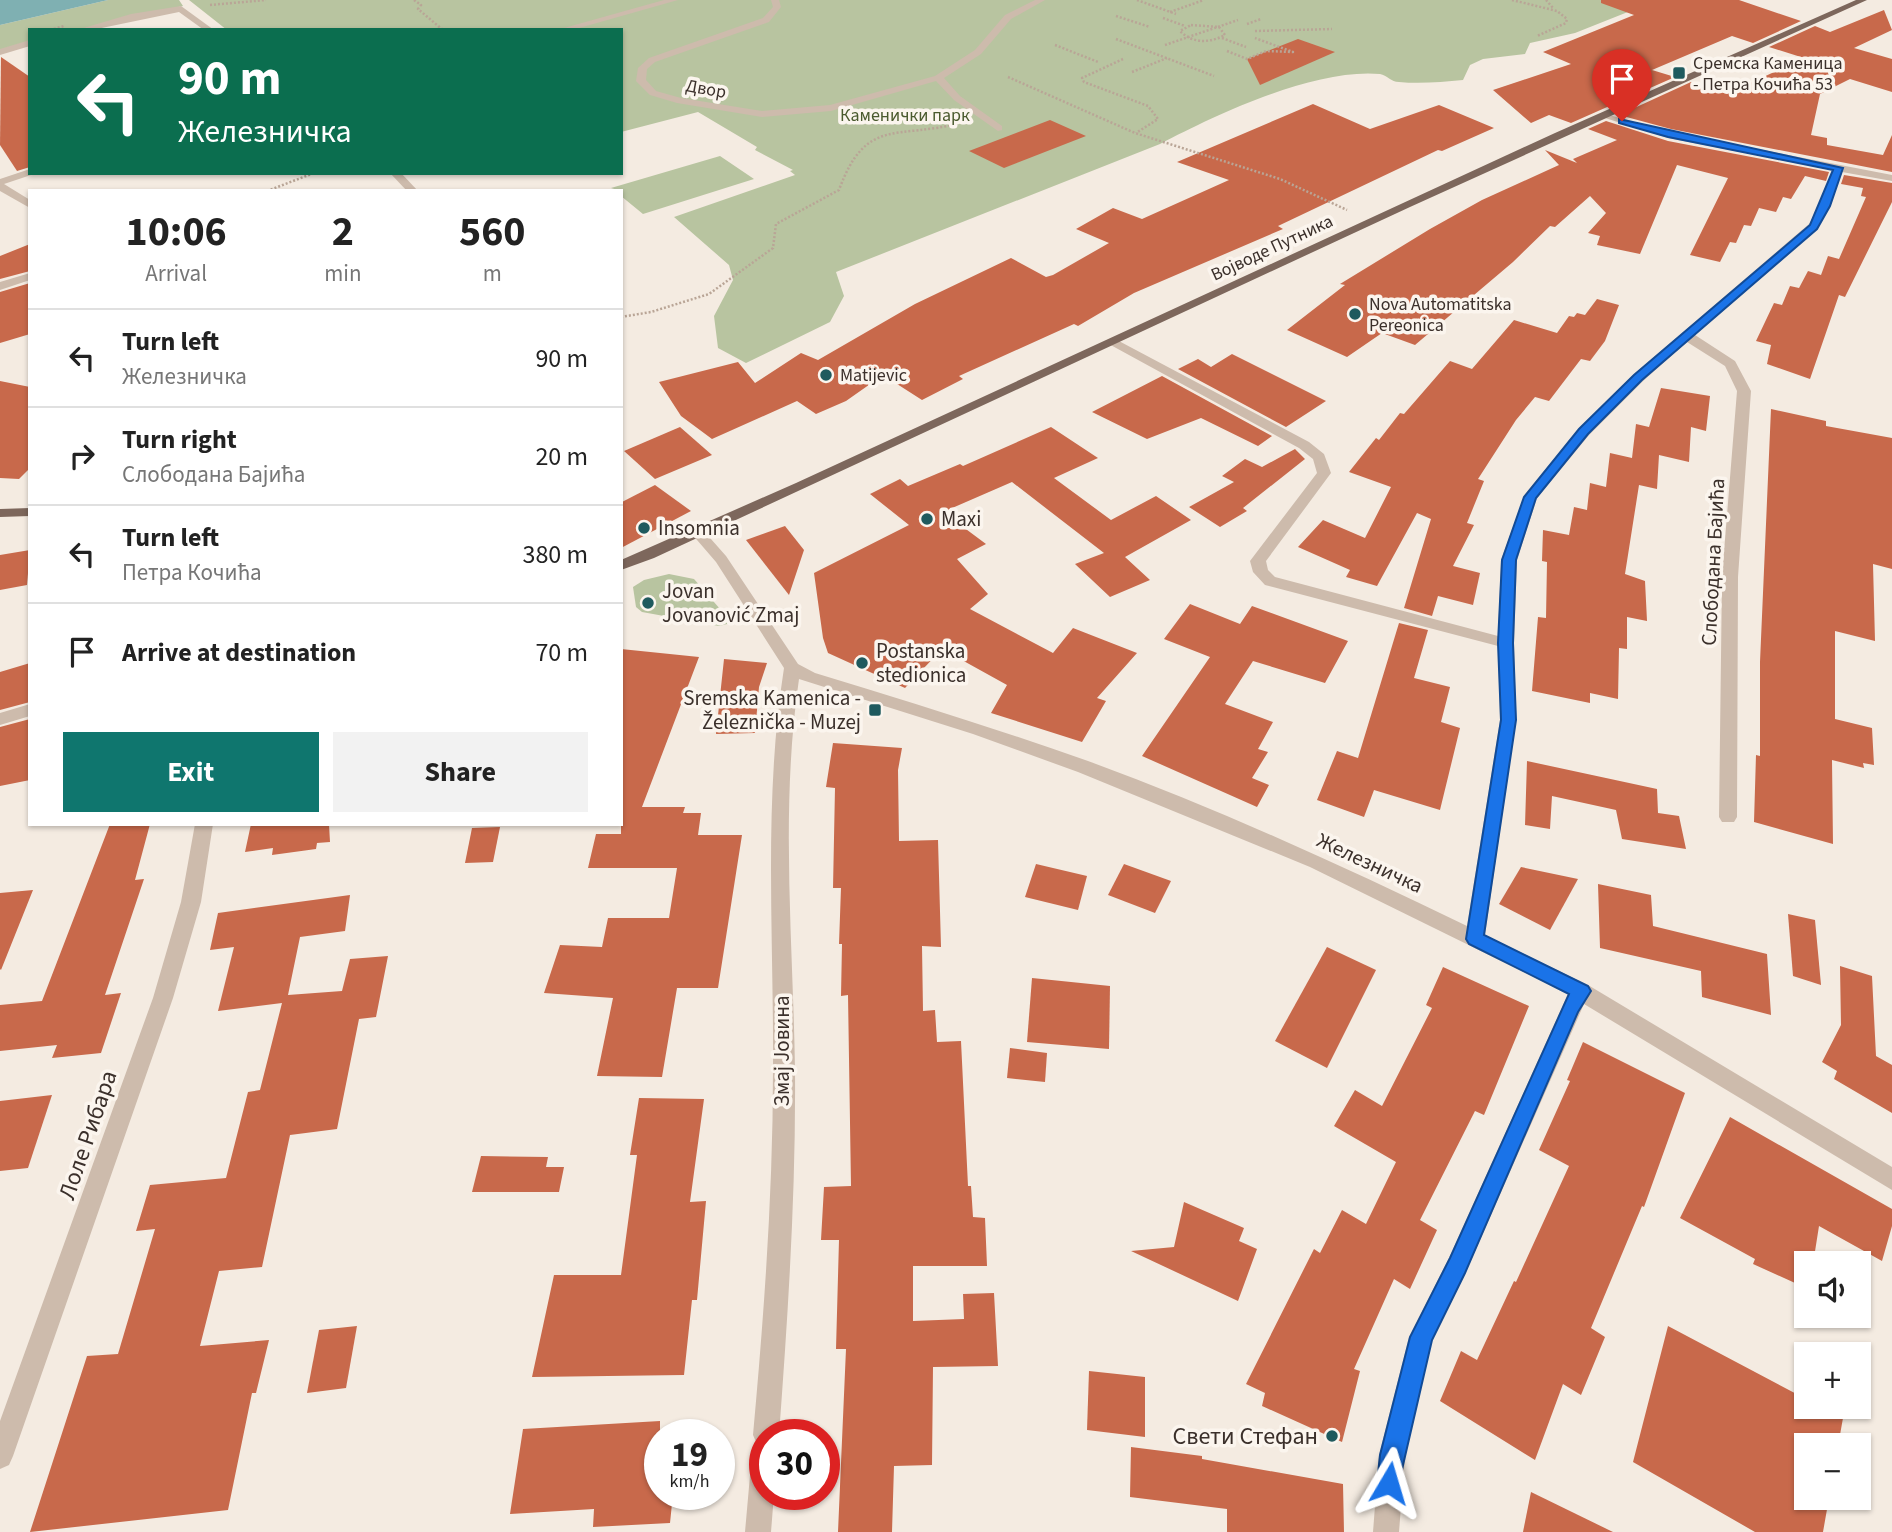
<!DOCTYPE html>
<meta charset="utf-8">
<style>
body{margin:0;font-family:"Source Sans 3",sans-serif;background:#f2f2f2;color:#222;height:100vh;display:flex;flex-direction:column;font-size:26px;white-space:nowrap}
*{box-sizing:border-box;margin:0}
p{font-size:23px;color:#767676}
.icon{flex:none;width:38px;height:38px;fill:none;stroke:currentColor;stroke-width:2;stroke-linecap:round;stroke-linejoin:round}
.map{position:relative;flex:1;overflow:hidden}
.sheet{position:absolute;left:28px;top:189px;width:595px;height:637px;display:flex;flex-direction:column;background:#fff;border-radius:0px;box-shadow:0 2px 5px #0004}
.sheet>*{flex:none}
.guide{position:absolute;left:28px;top:28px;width:595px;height:147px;border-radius:0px;box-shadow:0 2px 5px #0004;background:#0b6e4f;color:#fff;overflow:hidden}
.tools{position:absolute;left:1794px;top:1251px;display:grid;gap:14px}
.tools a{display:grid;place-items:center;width:77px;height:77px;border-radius:0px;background:#fff;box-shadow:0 2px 5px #0004;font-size:35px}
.speed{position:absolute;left:644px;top:1419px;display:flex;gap:14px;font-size:35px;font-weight:700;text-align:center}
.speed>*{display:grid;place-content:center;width:91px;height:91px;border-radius:50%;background:#fff;box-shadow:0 2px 5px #0004;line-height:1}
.speed small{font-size:18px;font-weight:400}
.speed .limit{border:10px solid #d22;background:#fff;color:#111}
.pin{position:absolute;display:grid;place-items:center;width:60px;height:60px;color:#fff;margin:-72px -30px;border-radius:50% 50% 50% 0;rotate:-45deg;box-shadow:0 0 7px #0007}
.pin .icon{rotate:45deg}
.me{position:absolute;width:77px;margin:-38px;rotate:7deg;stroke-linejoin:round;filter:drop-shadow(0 0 5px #0008)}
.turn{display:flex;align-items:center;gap:24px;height:147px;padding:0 35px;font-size:32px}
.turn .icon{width:91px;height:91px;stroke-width:2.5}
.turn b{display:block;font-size:49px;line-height:60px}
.eta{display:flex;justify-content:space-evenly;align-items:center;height:119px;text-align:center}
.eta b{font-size:42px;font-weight:700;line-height:49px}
.button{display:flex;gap:14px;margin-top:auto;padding:14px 35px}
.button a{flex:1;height:80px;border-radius:0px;background:#0f766e;color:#fff;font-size:28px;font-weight:700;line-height:80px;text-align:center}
.button a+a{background:#f2f2f2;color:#222}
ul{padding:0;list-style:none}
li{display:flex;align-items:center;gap:21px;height:98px;padding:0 35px;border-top:2px solid #e0e0e0}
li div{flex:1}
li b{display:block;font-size:26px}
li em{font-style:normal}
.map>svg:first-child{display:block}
.green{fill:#b8c4a0}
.water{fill:#7fb0b2}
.building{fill:#c8694b}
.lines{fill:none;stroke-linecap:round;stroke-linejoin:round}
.path{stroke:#b9a596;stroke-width:2.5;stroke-dasharray:2 2;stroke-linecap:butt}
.minor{fill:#cdbbac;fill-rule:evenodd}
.major{fill:#7d675c;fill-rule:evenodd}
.route{fill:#1a73e8;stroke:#114b97;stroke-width:2}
.poi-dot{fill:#1f5a5e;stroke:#fbf5ee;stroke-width:2.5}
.labels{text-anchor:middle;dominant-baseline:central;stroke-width:7;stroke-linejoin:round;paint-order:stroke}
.far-poi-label{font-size:18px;fill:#3b302b;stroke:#fbf5ee;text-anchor:start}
.far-street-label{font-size:18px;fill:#3b302b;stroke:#fbf5ee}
.far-park-label{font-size:18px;fill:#4a5a2e;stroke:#fbf5ee}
.poi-label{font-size:21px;fill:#3b302b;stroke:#fbf5ee;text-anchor:start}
.street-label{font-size:21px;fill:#3b302b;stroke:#fbf5ee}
.near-street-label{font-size:24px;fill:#3b302b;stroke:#fbf5ee}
.near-poi-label{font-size:24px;fill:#3b302b;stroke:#fbf5ee;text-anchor:end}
</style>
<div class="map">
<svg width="1892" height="1532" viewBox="0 0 1892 1532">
<rect width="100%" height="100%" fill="#f4ebe1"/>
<g class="green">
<polygon points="108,0 179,0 183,6 77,30 30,30 30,42 0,51 0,25"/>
<path d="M189,0H1658L1575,33L1530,43L1525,54L1483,59L1470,65L1463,80C1442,82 1420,84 1399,82C1391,82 1387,75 1380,74C1315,68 1217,114 1160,144L836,272L844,296L830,322L746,363L718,348L714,316L733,280L729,265L674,217L795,175L790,171L793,170L755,150L757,147L698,112L621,132V30H227Z"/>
<polygon points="720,156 754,179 643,214 621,196 621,191 611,188"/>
<polygon points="669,574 694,579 727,617 727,624 719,626 642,612 636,607 633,587 644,580"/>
</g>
<polygon class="water" points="0,0 108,0 0,25"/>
<g class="building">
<polygon points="1601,0 1739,0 1801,21 1753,43 1732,36 1652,70 1675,77 1571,123 1549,115 1531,123 1493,90 1571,64 1543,52 1634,15 1601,3"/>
<polygon points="1884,10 1892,30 1854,48 1892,59 1892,92 1850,79 1820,94 1811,135 1827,138 1827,145 1883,155 1892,135 1892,172 1671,129 1619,115 1691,82 1727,94 1804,58 1769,47 1815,26 1830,32"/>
<polygon points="1298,39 1335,52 1260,85 1247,59"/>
<polygon points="1,57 30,77 30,167 17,171 0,145"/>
<polygon points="1313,104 1370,129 1439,105 1494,128 1442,151 1438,150 1278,226 1283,229 1134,293 1078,326 1074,324 959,376 963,379 922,400 883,375 846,401 816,414 797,401 712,439 681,416 659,382 738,362 755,383 801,353 818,360 915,304 1011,258 1046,277 1053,275 1109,243 1076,229 1113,208 1142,219 1229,180 1177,162"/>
<polygon points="1050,120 1086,136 1004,168 969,151"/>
<polygon points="1606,121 1668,141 1829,172 1826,181 1805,176 1791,199 1783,197 1776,212 1759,208 1751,226 1744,225 1736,243 1730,242 1720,262 1690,255 1728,178 1677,165 1640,254 1597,245 1600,236 1588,233 1606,213 1590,196 1555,227 1550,226 1513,262 1415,345 1382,333 1347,357 1287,330 1345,285 1340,284 1430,229 1482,200 1559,165 1545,150 1577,163 1573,159 1617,140 1588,129"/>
<polygon points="1844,175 1892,183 1892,202 1845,297 1839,295 1810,379 1767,364 1771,345 1756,341 1774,303 1782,305 1790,286 1799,288 1808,271 1821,275 1828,256 1839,259 1866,197 1861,196 1863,188 1841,184"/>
<polygon points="30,244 30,271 0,279 0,256"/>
<polygon points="30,283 30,334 0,343 0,292"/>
<polygon points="1597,299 1619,305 1605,341 1590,361 1581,359 1549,401 1535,397 1516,420 1478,479 1484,481 1467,523 1474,525 1453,566 1480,573 1473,605 1438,596 1432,616 1404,608 1431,519 1417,513 1377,586 1346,577 1350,570 1298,547 1323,520 1365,538 1391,487 1349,472 1376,438 1379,440 1400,413 1404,414 1450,361 1472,369 1514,320 1557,333 1569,316 1574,317 1577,313 1585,315"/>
<polygon points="1232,354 1326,401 1286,427 1178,369 1198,359 1211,367"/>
<polygon points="1162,376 1272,436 1258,446 1201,418 1147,439 1092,412"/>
<polygon points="0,381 30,387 30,468 19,479 0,478"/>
<polygon points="1661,388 1710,396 1706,431 1691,427 1689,462 1659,455 1657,489 1639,485 1625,574 1645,581 1647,621 1627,617 1627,649 1619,648 1618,699 1590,693 1590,703 1532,691 1538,617 1546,618 1547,562 1542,561 1543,530 1569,535 1574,507 1587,510 1590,483 1606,487 1610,453 1632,458 1636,424 1649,427"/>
<polygon points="1771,409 1826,421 1826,426 1892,438 1892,569 1873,564 1875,641 1835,631 1835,719 1872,728 1874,765 1863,763 1864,768 1832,760 1833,844 1754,822 1756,755 1760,756 1760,662"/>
<polygon points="680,427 712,455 655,479 624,451"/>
<polygon points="1051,427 1098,458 1054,478 1111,520 1156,496 1191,520 1125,557 1150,580 1110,597 1075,564 1104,553 1012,482 943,512 986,544 957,559 988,594 970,609 1053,653 1073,628 1137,653 1097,698 1106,701 1082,742 991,713 1007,685 942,649 905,688 828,653 823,638 814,573 909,525 870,494 900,479 908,486 960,464 963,466"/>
<polygon points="1295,449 1305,459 1243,508 1247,511 1220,527 1189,507 1234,482 1222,476 1245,459 1262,467"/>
<polygon points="655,485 691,511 621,548 622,502"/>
<polygon points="785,526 804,550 789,595 746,540"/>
<polygon points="30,550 27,585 0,590 0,555"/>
<polygon points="1190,604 1240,624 1252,606 1348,641 1325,683 1253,661 1225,704 1273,722 1258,749 1268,752 1252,778 1269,785 1257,807 1142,756 1210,657 1164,639"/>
<polygon points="1399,623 1428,630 1414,678 1450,687 1441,722 1460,728 1440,810 1374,790 1364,817 1317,800 1337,751 1358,758"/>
<polygon points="621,649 699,657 642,807 685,807 683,813 701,813 698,835 742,835 718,988 677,988 662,1077 597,1076 613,998 544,993 560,945 602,947 608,918 669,918 677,868 588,868 596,834 621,834"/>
<polygon points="724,659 767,663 759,687 755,733 716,734"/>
<polygon points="30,663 30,702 0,710 0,672"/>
<polygon points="30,719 30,780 0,786 0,727"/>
<polygon points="833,743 902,748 898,770 899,841 938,840 941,947 922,946 923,1011 935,1010 937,1042 961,1041 968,1186 971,1186 973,1217 985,1218 987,1266 913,1266 913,1321 964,1319 963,1294 994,1293 998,1366 933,1367 932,1465 894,1466 892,1532 838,1532 846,1349 836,1349 839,1240 821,1240 824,1187 851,1186 848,995 841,996 842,944 839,944 841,888 833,888 835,788 826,787"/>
<polygon points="1527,761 1657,789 1658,813 1679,816 1686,849 1622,839 1616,810 1552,796 1550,829 1525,825"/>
<polygon points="110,824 150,824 135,880 144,879 105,995 121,993 101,1053 52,1058 57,1045 0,1051 0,1005 42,1001"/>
<polygon points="251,824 329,824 330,842 317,843 316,849 272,855 273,848 245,852"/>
<polygon points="500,827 493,862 465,863 472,828"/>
<polygon points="1036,864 1087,876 1078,910 1025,897"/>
<polygon points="1124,864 1171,881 1155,913 1108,895"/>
<polygon points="1521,867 1578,879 1550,930 1499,904"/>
<polygon points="1598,884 1651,895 1653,926 1767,954 1771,1015 1702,997 1701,971 1600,948"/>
<polygon points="33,890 1,970 0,969 0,893"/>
<polygon points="350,895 345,931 300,937 288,995 342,991 350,959 388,956 376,1017 359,1019 337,1129 290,1135 262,1267 219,1271 200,1346 269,1340 256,1393 252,1393 228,1510 30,1532 87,1356 118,1354 155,1229 136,1231 150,1185 226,1178 248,1092 260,1090 282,1003 218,1011 234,947 210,950 218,913"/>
<polygon points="1788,914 1815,920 1821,985 1793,976"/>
<polygon points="1327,947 1376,970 1327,1068 1275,1041"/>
<polygon points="1840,966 1872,976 1876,1056 1892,1065 1892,1113 1834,1079 1837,1071 1822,1062 1841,1025"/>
<polygon points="1443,967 1529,1006 1484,1115 1475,1111 1420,1220 1437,1230 1410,1289 1394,1279 1354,1369 1360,1371 1342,1442 1262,1406 1265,1393 1246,1384 1314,1249 1320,1253 1342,1210 1366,1224 1396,1162 1334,1126 1355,1090 1382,1106 1432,1008 1426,1005"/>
<polygon points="1032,978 1110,986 1109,1049 1027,1042"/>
<polygon points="1583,1042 1685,1093 1644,1207 1642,1206 1591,1328 1605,1337 1581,1395 1563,1384 1535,1460 1440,1401 1461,1351 1477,1360 1514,1281 1516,1282 1569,1166 1539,1150 1570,1081 1567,1080"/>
<polygon points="1010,1048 1047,1053 1045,1082 1007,1078"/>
<polygon points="52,1095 28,1168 0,1171 0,1101"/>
<polygon points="639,1098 704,1099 690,1202 706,1201 697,1300 692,1300 684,1375 532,1377 554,1275 621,1275 637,1155 630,1155"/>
<polygon points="1730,1117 1892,1209 1892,1226 1882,1261 1819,1226 1813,1264 1806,1264 1806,1288 1753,1264 1755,1259 1680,1218"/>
<polygon points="481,1156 548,1157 546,1167 564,1167 559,1192 472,1192"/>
<polygon points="1184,1202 1244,1228 1239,1241 1257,1249 1238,1301 1131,1251 1174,1247"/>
<polygon points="357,1326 346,1388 307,1393 319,1330"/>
<polygon points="1668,1326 1806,1399 1806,1407 1821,1407 1843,1418 1838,1446 1806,1446 1806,1498 1829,1498 1823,1532 1755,1532 1633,1462"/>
<polygon points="1089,1371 1145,1377 1145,1437 1087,1430"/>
<polygon points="660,1421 660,1494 673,1494 670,1523 593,1527 594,1509 510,1514 523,1429"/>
<polygon points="1131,1447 1202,1456 1202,1459 1343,1484 1344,1532 1227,1532 1227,1509 1130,1497"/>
<polygon points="1531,1492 1613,1532 1523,1532"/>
</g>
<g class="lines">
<g class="path">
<polyline points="414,0 421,5 418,9 443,30"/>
<polyline points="1137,0 1176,14"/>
<polyline points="1512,0 1557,11 1567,19 1566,23 1537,36"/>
<polyline points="1546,0 1554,9"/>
<polyline points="210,5 266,0"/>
<polyline points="1170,12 1204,0"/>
<polyline points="1116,16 1150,27"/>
<polyline points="1163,18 1185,26"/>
<polyline points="1247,24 1261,19"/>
<path d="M1191,25L1219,27L1225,35C1210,43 1193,44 1180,31Z"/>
<polyline points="50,30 64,26"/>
<polyline points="1255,31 1332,29"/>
<polyline points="1222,38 1246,47"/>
<polyline points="1116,39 1214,76"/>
<polyline points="1055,45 1098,62"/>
<polyline points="1165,45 1238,20"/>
<polyline points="1227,51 1247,59 1266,51 1293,52 1255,38"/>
<polyline points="1123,59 1082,78 1084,82 1148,106 1158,119 1136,133"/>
<polyline points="1132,72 1167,58"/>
<polyline points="1008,77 1135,133 1280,179 1347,210"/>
<polyline points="267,191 314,173"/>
<path d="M621,317L651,312L709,294L773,248L776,224L839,190C866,116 897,140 960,123"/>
</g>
<g class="minor">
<polygon points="664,0 678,0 572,30 557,30"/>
<polygon points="771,0 779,0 781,7 769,22 655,62 647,69 646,80 656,91 681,98 762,111 830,105 935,76 975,50 1005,15 1035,0 1045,0 1011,19 981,54 944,78 960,96 1002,126 1002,130 998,131 954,100 936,81 831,111 762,117 677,103 650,95 636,81 638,68 649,58 763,18 773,7"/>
<polygon points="181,6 214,30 204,30 179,12 92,30 77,30 131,14"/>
<polygon points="30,40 30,46 0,55 0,49"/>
<path d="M1602,113L1670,132L1892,175V181L1842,172L1830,206L1818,228L1695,335L1735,361L1751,391L1738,577L1737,817L1734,822H1722L1719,817L1722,577L1737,391L1725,366L1687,342L1643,381L1589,435L1537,498L1517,560L1514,643L1516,720L1485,935L1588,985L1892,1167V1190L1584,1004L1465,1274L1432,1340L1405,1455L1399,1532H1373L1379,1455L1409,1337L1449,1258L1568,994L1310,867L1078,772L973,734L799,679C780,809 793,939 795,1070C796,1192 788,1314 779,1435H765V1494H774L771,1532H745L752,1453L757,1444L753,1435C764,1314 773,1192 773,1070C774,935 763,802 784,668L716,562L691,533L698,528L703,530L726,556L798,664L815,673C906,701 998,729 1088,761C1217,808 1343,866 1467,926L1500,720L1498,646L1265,585L1253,572L1250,561L1317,473L1313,459L1299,448L1107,343L1117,340L1309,442L1324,454L1331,473L1266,561L1268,570L1275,577L1498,636L1501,560L1525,494L1579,429L1633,375L1809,224L1820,206L1832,170L1668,138L1602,117Z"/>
<polygon points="30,169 30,173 34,174 4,184 30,200 30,208 0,191 0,179"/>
<polygon points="390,173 401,173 418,191 407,191"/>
<polygon points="30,273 30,280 0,290 0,282"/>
<polygon points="30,704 30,716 0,725 0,713"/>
<polygon points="195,824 213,824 201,902 173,998 13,1456 9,1465 0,1469 0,1421 153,998 181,902"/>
</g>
<g class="major">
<polygon points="1856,0 1867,0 1410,207 654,558 621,570 621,560 796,483 1555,133"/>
<polygon points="30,508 30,516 0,517 0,509"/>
</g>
</g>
<polygon class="route" points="1619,119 1843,168 1830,206 1817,229 1642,380 1588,434 1536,498 1516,560 1513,643 1516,720 1484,935 1588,986 1591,991 1578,1012 1465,1273 1432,1340 1397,1491 1389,1494 1380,1491 1377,1483 1380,1455 1410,1337 1450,1258 1569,994 1469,944 1466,939 1501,720 1498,643 1502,560 1524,497 1579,429 1634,375 1810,225 1833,170 1668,137 1619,123"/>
<g class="poi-dot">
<rect x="1672" y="66" width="14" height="14" rx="3.5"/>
<circle cx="1355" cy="314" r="7"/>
<circle cx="826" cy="375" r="7"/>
<circle cx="927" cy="519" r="7"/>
<circle cx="644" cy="528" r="7"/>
<circle cx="648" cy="603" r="7"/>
<circle cx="862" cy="663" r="7"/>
<rect x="868" y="703" width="14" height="14" rx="3.5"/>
<circle cx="1332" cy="1436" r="7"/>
</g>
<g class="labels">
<g class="far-poi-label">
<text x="1693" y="63">Сремска Каменица<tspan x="1693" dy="21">- Петра Кочића 53</tspan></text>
<text x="1369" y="304">Nova Automatitska<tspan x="1369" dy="21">Pereonica</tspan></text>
<text x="840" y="375">Matijevic</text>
</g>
<g class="far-street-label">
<text transform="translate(706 89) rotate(10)">Двор</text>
<text transform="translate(1272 248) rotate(-25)">Војводе Путника</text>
</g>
<g class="far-park-label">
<text x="905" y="115">Каменички парк</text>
</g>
<g class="poi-label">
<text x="941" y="519">Maxi</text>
<text x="658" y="528">Insomnia</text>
<text x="662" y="591">Jovan<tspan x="662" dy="24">Jovanović Zmaj</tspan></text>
<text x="876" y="651">Postanska<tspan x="876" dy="24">stedionica</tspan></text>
<text x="861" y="698" text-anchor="end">Sremska Kamenica -<tspan x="861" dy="24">Železnička - Muzej</tspan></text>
</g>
<g class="street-label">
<text transform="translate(1713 562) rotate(-87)">Слободана Бајића</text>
<text transform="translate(1370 863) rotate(25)">Железничка</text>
<text transform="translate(782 1051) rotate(-90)">Змај Јовина</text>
</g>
<g class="near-street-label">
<text transform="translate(88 1135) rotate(-71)">Лоле Рибара</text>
</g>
<g class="near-poi-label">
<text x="1318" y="1436">Свети Стефан</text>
</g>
</g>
</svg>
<div class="tools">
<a><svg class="icon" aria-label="sound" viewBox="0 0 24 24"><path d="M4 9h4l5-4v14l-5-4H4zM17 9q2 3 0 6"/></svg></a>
<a>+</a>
<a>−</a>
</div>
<div class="speed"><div>19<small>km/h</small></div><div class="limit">30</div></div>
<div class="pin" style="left:1622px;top:121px;background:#d93025"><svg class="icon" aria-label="arrive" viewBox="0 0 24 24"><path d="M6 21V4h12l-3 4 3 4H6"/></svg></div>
<svg class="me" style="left:1389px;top:1483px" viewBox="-20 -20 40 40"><path d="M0-17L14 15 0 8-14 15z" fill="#1a73e8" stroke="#fff" stroke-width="4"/></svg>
<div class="guide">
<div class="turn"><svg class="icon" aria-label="left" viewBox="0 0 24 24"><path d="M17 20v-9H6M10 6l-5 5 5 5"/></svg><div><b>90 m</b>Железничка</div></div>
</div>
<section class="sheet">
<div class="eta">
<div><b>10:06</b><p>Arrival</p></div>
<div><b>2</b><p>min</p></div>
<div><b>560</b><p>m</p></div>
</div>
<ul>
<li><svg class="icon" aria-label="left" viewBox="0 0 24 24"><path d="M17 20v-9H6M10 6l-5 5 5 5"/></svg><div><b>Turn left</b><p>Железничка</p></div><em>90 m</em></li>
<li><svg class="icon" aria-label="right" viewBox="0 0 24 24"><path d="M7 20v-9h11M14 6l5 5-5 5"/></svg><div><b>Turn right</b><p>Слободана Бајића</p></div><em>20 m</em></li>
<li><svg class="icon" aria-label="left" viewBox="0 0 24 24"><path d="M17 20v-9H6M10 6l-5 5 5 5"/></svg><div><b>Turn left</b><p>Петра Кочића</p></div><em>380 m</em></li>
<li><svg class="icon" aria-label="arrive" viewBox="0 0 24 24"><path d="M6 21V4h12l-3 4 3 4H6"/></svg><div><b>Arrive at destination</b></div><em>70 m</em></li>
</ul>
<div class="button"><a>Exit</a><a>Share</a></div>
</section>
</div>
